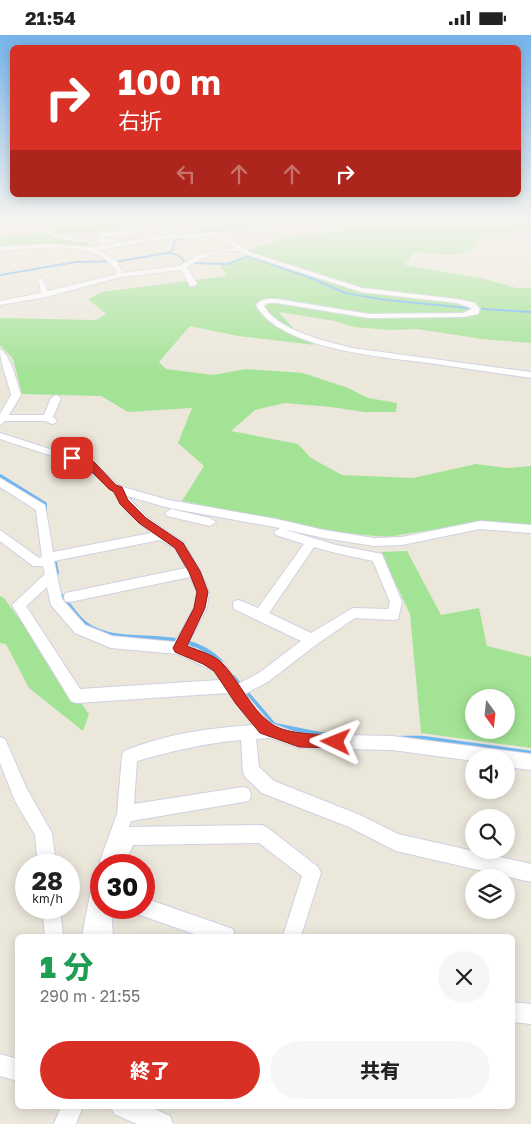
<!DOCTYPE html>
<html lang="ja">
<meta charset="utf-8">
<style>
body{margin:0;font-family:"Golos Text","Noto Sans JP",sans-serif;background:#f6f6f6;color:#222;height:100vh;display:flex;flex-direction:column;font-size:19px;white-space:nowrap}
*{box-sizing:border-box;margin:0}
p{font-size:16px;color:#767676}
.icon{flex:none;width:28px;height:28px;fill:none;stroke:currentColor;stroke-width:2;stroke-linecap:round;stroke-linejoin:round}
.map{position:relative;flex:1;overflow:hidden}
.details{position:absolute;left:15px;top:899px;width:500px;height:175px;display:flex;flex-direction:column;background:#fff;border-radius:8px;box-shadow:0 2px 12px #0003}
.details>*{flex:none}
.hud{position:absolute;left:10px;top:10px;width:511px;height:152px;border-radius:8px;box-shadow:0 2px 12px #0003;background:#d93025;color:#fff;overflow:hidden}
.needle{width:32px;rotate:165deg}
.buttons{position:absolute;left:465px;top:654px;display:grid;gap:10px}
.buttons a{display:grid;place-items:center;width:50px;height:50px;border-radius:50%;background:#fff;box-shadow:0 2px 12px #0003;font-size:25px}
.speed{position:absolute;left:15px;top:819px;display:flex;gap:10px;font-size:25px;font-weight:700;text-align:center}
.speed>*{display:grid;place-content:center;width:65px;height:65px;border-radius:50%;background:#fff;box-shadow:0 2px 12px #0003;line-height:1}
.speed small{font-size:12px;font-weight:400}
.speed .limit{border:8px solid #d22;background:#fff;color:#111}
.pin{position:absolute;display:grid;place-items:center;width:42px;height:42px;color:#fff;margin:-21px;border-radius:10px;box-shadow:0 2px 8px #0006}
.me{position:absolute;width:55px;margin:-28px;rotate:272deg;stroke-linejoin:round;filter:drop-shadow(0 0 4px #0008)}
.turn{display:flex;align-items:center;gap:18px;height:105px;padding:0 25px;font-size:22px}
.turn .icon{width:65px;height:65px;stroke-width:2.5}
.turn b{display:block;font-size:35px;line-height:42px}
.lanes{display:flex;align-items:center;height:48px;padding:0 25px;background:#0003;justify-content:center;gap:25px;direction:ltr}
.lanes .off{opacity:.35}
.round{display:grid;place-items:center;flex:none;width:52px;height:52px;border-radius:26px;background:#f6f6f6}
.headline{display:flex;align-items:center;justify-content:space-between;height:85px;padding:0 25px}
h1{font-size:30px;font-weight:800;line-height:38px;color:#1e9e55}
.button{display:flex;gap:10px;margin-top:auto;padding:10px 25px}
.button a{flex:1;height:58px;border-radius:30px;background:#d93025;color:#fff;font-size:20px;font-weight:800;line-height:58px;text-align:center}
.button a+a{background:#f6f6f6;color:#222}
.status{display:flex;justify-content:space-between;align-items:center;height:35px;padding:0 25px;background:#fff;direction:ltr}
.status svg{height:14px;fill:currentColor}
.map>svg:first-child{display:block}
.green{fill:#a3e396;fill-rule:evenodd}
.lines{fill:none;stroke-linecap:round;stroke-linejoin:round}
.stream-far2{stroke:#6cb5ef;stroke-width:2}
.stream-far1{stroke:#6cb5ef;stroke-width:4}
.stream{stroke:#6cb5ef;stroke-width:4.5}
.minor-casing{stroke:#d0d0e2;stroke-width:2}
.minor{fill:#fff;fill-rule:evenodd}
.route{fill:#d93025;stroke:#8d1f18}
</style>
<div class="status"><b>21:54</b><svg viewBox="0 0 49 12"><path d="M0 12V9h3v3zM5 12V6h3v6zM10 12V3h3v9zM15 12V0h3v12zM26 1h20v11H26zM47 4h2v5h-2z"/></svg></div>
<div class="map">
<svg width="531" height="1089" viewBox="0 0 531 1089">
<rect width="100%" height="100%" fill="#ece7db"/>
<g class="green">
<polygon points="119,186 149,186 96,197 53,198 53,195 78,195"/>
<polygon points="378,186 531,187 531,197 527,195 497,200 483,198 470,216 451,220 414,217 405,230 485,244 516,253 531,253 531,308 482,304 417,294 389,295 354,292 335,286 279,277 295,295 296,300 315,310 238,301 190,291 159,327 166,334 213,340 246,334 303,338 348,353 368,363 397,368 396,377 364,377 331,372 285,368 255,375 231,396 298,409 311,423 342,440 413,443 476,429 507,433 531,431 531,490 485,486 387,502 334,497 182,466 204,431 178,408 192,373 128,377 101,361 22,359 13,324 0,310 0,283 96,285 106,279 88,264 102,257 227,241 220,230 249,221 250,215 285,202 352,194"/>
<polygon points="44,198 60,204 88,208 89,212 38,209 0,213 0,201"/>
<path d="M407,516L441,580L479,573L487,611L531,622V713L421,698L410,579L381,517ZM474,662H506V695H474Z"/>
<polygon points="0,561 4,563 89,679 83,696 29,653 6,609 0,608"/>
</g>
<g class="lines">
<g class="stream-far2">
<polyline points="198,199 205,196 264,189 327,186"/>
<polyline points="169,218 178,220 186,228 228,229 248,221 313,244 345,258 386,265 468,273"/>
<polyline points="0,240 76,227 121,226 167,218 173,215 174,206 192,201"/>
<polyline points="482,274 531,277"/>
</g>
<g class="stream-far1">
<polyline points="0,441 45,469 45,474"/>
<polyline points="54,523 57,538"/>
<polyline points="61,560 80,584"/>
</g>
<g class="stream">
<path d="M79,583C113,620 182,584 222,628"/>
<polyline points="233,642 274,690 319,699 345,700"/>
<polyline points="402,703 422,703 531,718"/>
</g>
<g class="minor-casing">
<g id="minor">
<path d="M165,192L171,200L218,197L252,218L362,253L457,264L475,268L480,274L478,279L463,282L369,283L277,268H268L264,271C278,296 326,306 352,313L531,337V343C497,338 463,333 429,328C383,322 279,314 256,270C262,263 268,264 277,264L369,279L463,278L472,274L469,272L457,268L361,257L248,220C229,209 203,222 187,232L197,249L193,251H190L181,235L121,242L46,262L0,270V266L41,258L38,243H42L48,256L117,239C101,202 33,214 0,216V212L47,209L92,212L165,200L163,196L104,202L105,205L114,204L117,206L102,209L99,207V199ZM217,201L236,213L200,219L179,231L123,238L116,225L99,215L163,204Z"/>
<polygon points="55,199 77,203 80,205 77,207 53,202 52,201"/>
<path d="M0,314C11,320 17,348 21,360L9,380H44L51,363L56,360L61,363L53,382L57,386L55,388L52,389L46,386H5L0,390V379L11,360C8,345 0,330 0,314Z"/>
<path d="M0,398L94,428L117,449L126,453L169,465L276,484L324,495L374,503L402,502L480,486L531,490V498L480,494L402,510L374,511L324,503L283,494L336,510L382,519L402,567L398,584L393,585L355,583L317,609L269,646L245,659L270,688L299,699L392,701L531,719V735L506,732V722H474V726L392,715L299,713L270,703L256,704L259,732L274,746L360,780L398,799L531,829V847L396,816L349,792L262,758L245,742L243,736L241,705C205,708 172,716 137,726L134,769L243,752L249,754L251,760L249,766L131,786L129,792L262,790L268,793L318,832L321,838L301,901H283L302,841L259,808L133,810L124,830H102L100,826L117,779L122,721L124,716C165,699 209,693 253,690L228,658L76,668L71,666L12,570L45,539L43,531H33L0,506V495L39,523L42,522L36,475L0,452V443L45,470L53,517L151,498L127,477L113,456L86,432L0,404ZM127,461L169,473L280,493L274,497L276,500L304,509L258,573L239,565L234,566L233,570L234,574L301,606L259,638L238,649L224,628L187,610L207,573L209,557L200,536L183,507L147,482ZM160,505L175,513L186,533L70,557L65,558L64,562L65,566L70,567L190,542L197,557L194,573L175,607L112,601L85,590L62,564L54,526ZM314,512L336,518L373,526L390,567L388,574L353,573L311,598L269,578ZM47,552L51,570L75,598L111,613L178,619L214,636L220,645L80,654L26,571Z"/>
<polygon points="171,474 210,483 216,487 210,491 167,481 165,478"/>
<polygon points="0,702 5,704 27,754 52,798 56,830 38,830 35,800 15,766 0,728"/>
<polygon points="101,840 101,872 111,872 113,901 82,901 92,849 95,843"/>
<polygon points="144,863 233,894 235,901 200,901 137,879 135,872 144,872"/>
<polygon points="42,872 60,872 63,901 45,901"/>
<polygon points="512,967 531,969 531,989 512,987"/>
<polygon points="0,1019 18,1024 18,1046 0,1041"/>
<polygon points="61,1071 83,1071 76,1089 54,1089"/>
<polygon points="111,1071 148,1071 170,1081 173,1089 137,1089 114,1079"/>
</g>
</g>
<use href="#minor" class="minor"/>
</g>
<linearGradient id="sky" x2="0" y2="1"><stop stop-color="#76b4eb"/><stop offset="0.55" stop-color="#f6f4ef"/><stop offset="1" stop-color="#f6f4ef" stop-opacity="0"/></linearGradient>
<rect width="531" height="339" fill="url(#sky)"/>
<path class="route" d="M72,420L94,427L116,450L122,452L128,465L146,483L183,508L200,536L208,557L205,573L187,611C199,616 216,620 224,630C240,648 250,672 269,687C285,700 316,699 336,700L341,702L343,707L341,711L336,713L299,712L260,698L236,669L214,636L203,629L175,617L173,613L194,573L197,557L189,537L175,513L139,488L120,469L114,457L109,454L87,432L69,425V421Z"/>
</svg>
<div class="buttons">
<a><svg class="needle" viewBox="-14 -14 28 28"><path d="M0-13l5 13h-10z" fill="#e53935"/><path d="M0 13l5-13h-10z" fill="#767676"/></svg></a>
<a><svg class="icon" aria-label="sound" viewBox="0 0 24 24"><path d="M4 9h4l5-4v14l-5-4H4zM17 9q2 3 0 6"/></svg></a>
<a><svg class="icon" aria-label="search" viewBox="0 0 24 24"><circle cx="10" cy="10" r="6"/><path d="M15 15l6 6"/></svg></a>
<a><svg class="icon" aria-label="layers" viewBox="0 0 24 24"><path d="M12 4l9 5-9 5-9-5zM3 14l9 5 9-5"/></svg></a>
</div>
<div class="speed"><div>28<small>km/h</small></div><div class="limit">30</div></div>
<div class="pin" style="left:72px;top:423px;background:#d93025"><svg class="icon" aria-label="arrive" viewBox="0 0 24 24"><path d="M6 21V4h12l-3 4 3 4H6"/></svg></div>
<svg class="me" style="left:336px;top:707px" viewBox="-20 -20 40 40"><path d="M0-17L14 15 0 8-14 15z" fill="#d93025" stroke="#fff" stroke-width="4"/></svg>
<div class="hud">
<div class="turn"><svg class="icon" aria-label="right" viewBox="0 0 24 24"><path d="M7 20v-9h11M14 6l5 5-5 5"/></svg><div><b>100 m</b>右折</div></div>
<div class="lanes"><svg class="icon off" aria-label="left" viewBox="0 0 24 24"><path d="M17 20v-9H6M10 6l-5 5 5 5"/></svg><svg class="icon off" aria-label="ahead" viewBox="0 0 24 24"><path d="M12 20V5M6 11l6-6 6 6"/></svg><svg class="icon off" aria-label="ahead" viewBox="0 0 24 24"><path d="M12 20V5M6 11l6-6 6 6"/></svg><svg class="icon" aria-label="right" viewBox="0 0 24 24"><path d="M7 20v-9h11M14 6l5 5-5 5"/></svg></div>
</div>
<section class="details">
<div class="headline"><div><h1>1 分</h1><p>290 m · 21:55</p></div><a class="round"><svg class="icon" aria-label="close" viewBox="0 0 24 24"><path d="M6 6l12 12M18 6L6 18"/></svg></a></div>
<div class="button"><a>終了</a><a>共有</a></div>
</section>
</div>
